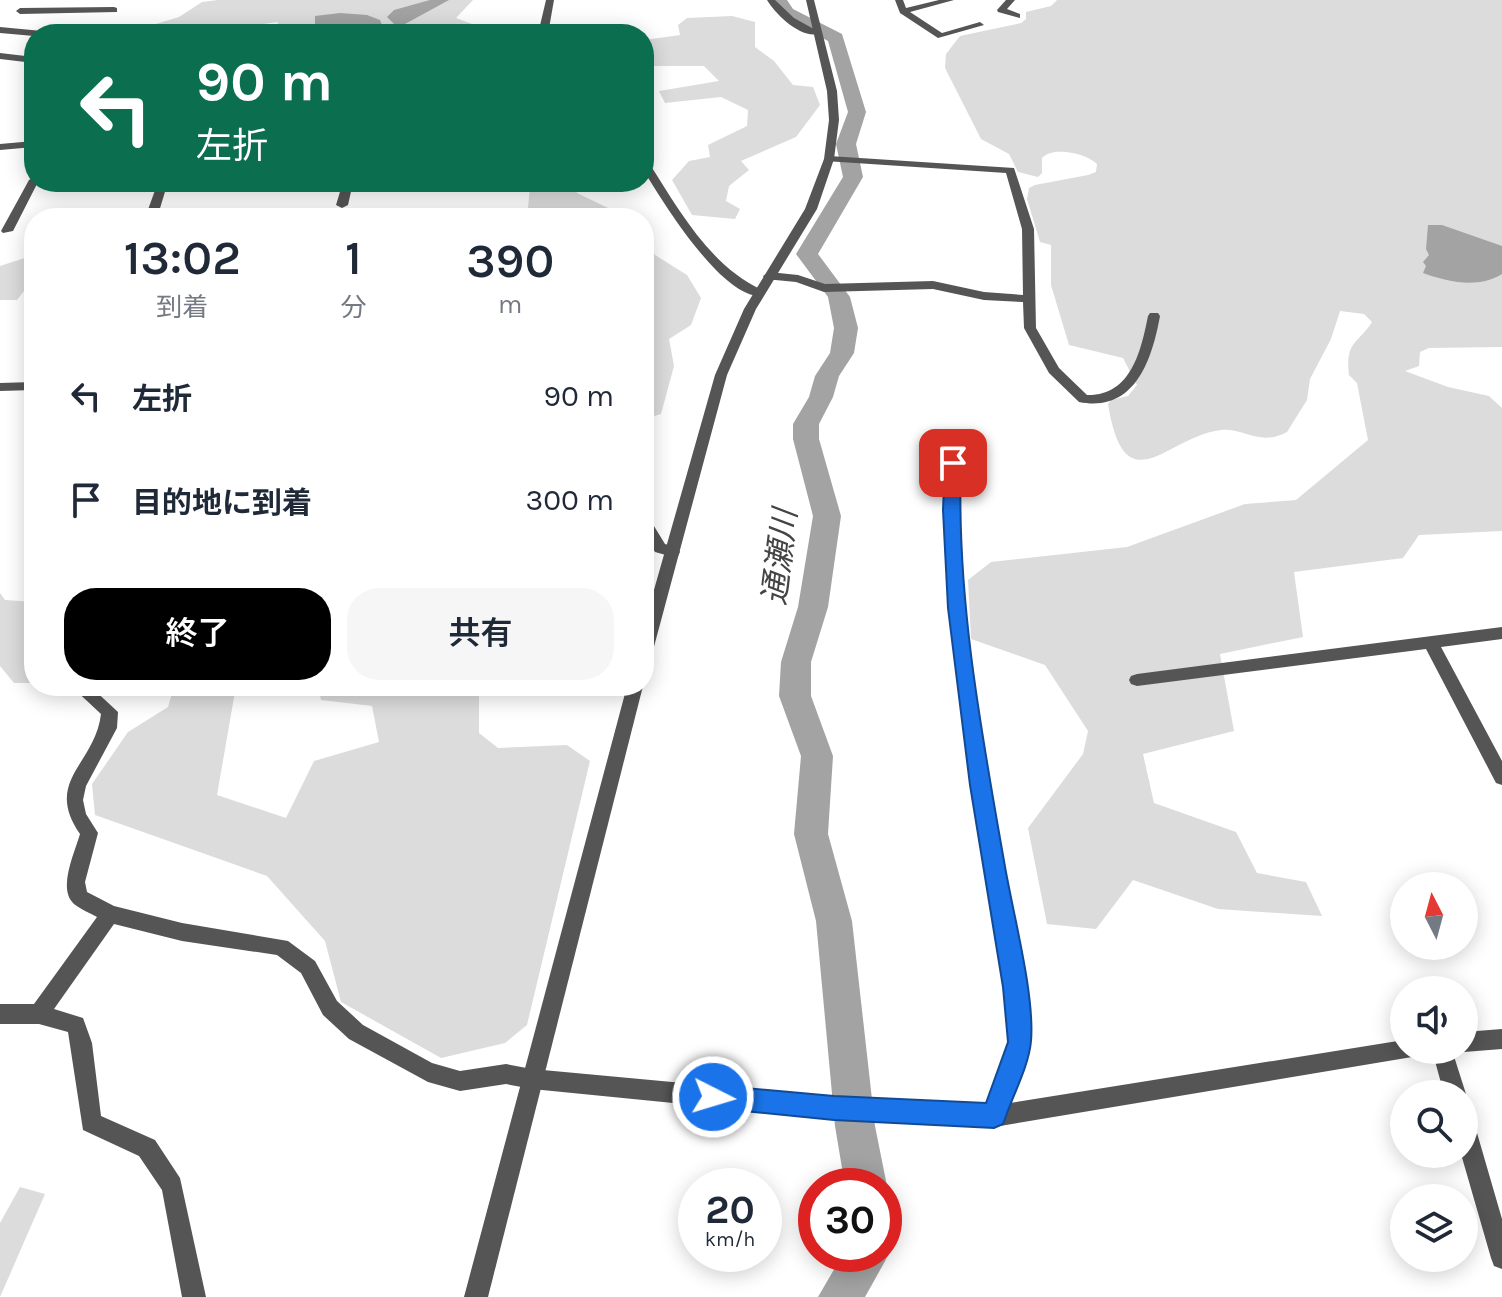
<!DOCTYPE html>
<html lang="ja">
<meta charset="utf-8">
<style>
body{margin:0;font-family:Karla,"Noto Sans JP",sans-serif;background:#f6f6f7;color:#1f2937;height:100vh;display:flex;flex-direction:column;font-size:30px;white-space:nowrap}
*{box-sizing:border-box;margin:0}
p{font-size:26px;color:#747a83}
.icon{flex:none;width:44px;height:44px;fill:none;stroke:currentColor;stroke-width:2;stroke-linecap:round;stroke-linejoin:round}
.map{position:relative;flex:1;overflow:hidden}
.side{position:absolute;left:24px;top:208px;width:630px;height:488px;display:flex;flex-direction:column;background:#fff;border-radius:32px;box-shadow:0 4px 20px #0003}
.side>*{flex:none}
.hud{position:absolute;left:24px;top:24px;width:630px;height:168px;border-radius:32px;box-shadow:0 4px 20px #0003;background:#0b6e4f;color:#fff;overflow:hidden}
.needle{width:52px;rotate:354deg}
.buttons{position:absolute;left:1390px;top:872px;display:grid;gap:16px}
.buttons a{display:grid;place-items:center;width:88px;height:88px;border-radius:50%;background:#fff;box-shadow:0 4px 20px #0003;font-size:40px}
.speed{position:absolute;left:678px;top:1168px;display:flex;gap:16px;font-size:40px;font-weight:700;text-align:center}
.speed>*{display:grid;place-content:center;width:104px;height:104px;border-radius:50%;background:#fff;box-shadow:0 4px 20px #0003;line-height:1}
.speed small{font-size:20px;font-weight:400}
.speed .limit{border:12px solid #d22;background:#fff;color:#111}
.pin{position:absolute;display:grid;place-items:center;width:68px;height:68px;color:#fff;margin:-34px;border-radius:16px;box-shadow:0 4px 12px #0006}
.me{position:absolute;width:88px;margin:-44px;rotate:95deg;stroke-linejoin:round;filter:drop-shadow(0 0 6px #0008)}
.turn{display:flex;align-items:center;gap:28px;height:168px;padding:0 40px;font-size:36px}
.turn .icon{width:104px;height:104px;stroke-width:2.5}
.turn b{display:block;font-size:56px;line-height:68px}
.eta{display:flex;justify-content:space-evenly;align-items:center;height:136px;text-align:center}
.eta b{font-size:48px;font-weight:600;line-height:56px}
.cta{display:flex;gap:16px;margin-top:auto;padding:16px 40px}
.cta a{flex:1;height:92px;border-radius:32px;background:#000;color:#fff;font-size:32px;font-weight:600;line-height:92px;text-align:center}
.cta a+a{background:#f6f6f7;color:#1f2937}
ul{padding:0;list-style:none}
li{display:flex;align-items:center;gap:24px;height:104px;padding:0 40px}
li div{flex:1}
li b{display:block;font-size:30px}
li em{font-style:normal}
.map>svg:first-child{display:block}
.green{fill:#dcdcdc}
.water{fill:#a3a3a3}
.lines{fill:none;stroke-linecap:round;stroke-linejoin:round}
.river{fill:#a3a3a3;fill-rule:evenodd}
.minor{fill:#555;fill-rule:evenodd}
.tertiary{fill:#555;fill-rule:evenodd}
.route{fill:#1a73e8;stroke:#114b97;stroke-width:2}
.labels{text-anchor:middle;dominant-baseline:central;stroke-width:8;stroke-linejoin:round;paint-order:stroke}
.water-label{font-size:32px;font-style:italic;fill:#444;stroke:#fff}
</style>
<div class="map">
<svg width="1502" height="1297" viewBox="0 0 1502 1297">
<rect width="100%" height="100%" fill="#fff"/>
<g class="green">
<polygon points="218,0 473,0 456,18 483,28 515,25 521,34 274,34 278,22 189,34 139,29 179,17 202,2"/>
<path d="M1057,0H1502V347L1429,348L1420,352L1419,366L1405,371L1448,387L1489,396L1502,408V531L1419,535L1403,558L1294,572L1303,637L1220,654L1234,731L1143,754L1154,803L1236,832L1257,873L1306,882L1322,916L1218,909L1133,880L1096,929L1047,924L1028,828L1083,754L1088,731L1045,665L971,639L968,580L991,562L1127,547L1245,504L1296,500L1368,440L1357,383L1349,375C1345,341 1358,344 1372,322L1364,314L1340,311L1331,339L1310,379L1307,400L1287,432C1259,447 1246,428 1221,430C1167,436 1125,508 1108,404L1111,400L1128,396L1137,385L1123,358L1069,345L1051,285V245L1040,242L1027,199L1029,188L1035,185L1088,175L1096,172L1097,164C1086,153 1053,146 1042,158V173L1038,177L1018,172L1009,154L981,139L945,68L946,54L960,36L1021,23L1026,19V12L1051,6Z"/>
<polygon points="732,16 755,22 755,47 774,61 793,85 813,87 820,105 796,137 741,161 749,170 729,186 726,201 740,209 735,219 692,215 672,180 689,161 710,157 708,145 747,126 748,110 721,97 665,103 659,91 719,81 704,66 644,66 644,40 680,35 678,25 687,18"/>
<polygon points="542,182 574,182 577,193 629,218 527,218 530,187"/>
<polygon points="644,235 655,255 687,275 701,298 691,325 669,339 674,366 661,414 644,419"/>
<polygon points="34,255 34,278 17,300 0,300 0,266"/>
<polygon points="0,593 5,600 34,602 34,683 14,683 0,666"/>
<polygon points="174,686 236,686 217,795 286,818 314,761 379,742 372,706 321,700 318,686 479,686 479,733 498,748 567,745 590,761 527,1025 505,1043 441,1058 341,1002 325,941 267,876 95,815 92,784 128,732 168,707"/>
<polygon points="20,1187 45,1194 0,1297 0,1223"/>
</g>
<g class="water">
<polygon points="430,0 449,0 405,24 394,24 387,17 394,10"/>
<polygon points="340,13 367,15 380,20 384,30 315,34 315,16"/>
<path d="M1428,225H1442L1502,246V274C1478,289 1448,282 1423,273L1426,266L1423,262L1429,255L1426,249Z"/>
</g>
<g class="lines">
<g class="river">
<polygon points="771,0 787,0 793,9 842,34 866,112 856,144 863,177 818,254 850,297 858,328 854,353 839,376 833,397 819,424 819,439 841,516 828,607 811,662 811,696 833,756 828,834 852,921 875,1126 887,1186 884,1192 884,1186 845,1186 835,1126 816,921 794,834 801,756 779,696 781,662 798,607 813,516 793,439 793,424 809,397 815,376 830,353 834,328 828,297 796,254 843,177 836,144 848,112 828,41 781,16"/>
<polygon points="884,1241 889,1254 865,1297 818,1297 843,1254 884,1254"/>
</g>
<g class="minor">
<polygon points="546,0 554,0 548,34 538,34"/>
<path d="M767,0H775L794,18L821,33C803,41 776,15 767,0Z"/>
<polygon points="895,0 903,0 906,8 939,0 954,0 910,12 942,33 980,22 984,25 938,38 900,13"/>
<polygon points="1006,0 1015,0 1007,9 1020,14 1020,18 998,12 997,10"/>
<polygon points="114,7 117,8 117,12 20,14 16,11 20,8"/>
<polygon points="0,27 42,31 47,34 34,36 0,33"/>
<polygon points="0,53 34,57 34,63 0,59"/>
<polygon points="34,141 34,147 0,150 0,144"/>
<path d="M829,156L1014,168L1034,229L1036,328L1059,368L1087,395C1131,396 1141,351 1148,316L1150,313H1158L1160,316C1152,360 1135,413 1079,402L1049,373L1024,328L1023,302L984,300L933,289L824,292L796,282L765,279L763,276L769,272L798,275L825,284L933,281L984,292L1023,295L1022,229L1006,173L825,161L824,159Z"/>
<path d="M644,160L649,163C679,210 710,266 762,290V296C722,299 663,202 644,171Z"/>
<polygon points="34,177 34,182 38,182 13,231 3,233 1,231 29,180"/>
<polygon points="158,182 168,182 157,218 145,218"/>
<polygon points="343,182 422,182 414,188 352,187 348,205 342,208 336,205"/>
<polygon points="34,382 34,390 0,391 0,383"/>
<path d="M953,458L960,463L961,566L971,669L1028,1001V1050L1010,1103L1404,1040V1050H1415L1412,1057L994,1127L834,1119L532,1089L506,1084L460,1091L428,1082L349,1039L323,1015L301,973L277,955L182,941L114,924L54,1009L83,1018L92,1043L101,1116L155,1140L180,1178L206,1297H182L162,1190L139,1156L83,1130L68,1032L39,1024H0V1004H34L97,917C90,913 80,909 74,904C57,889 75,852 80,834C43,780 95,765 101,714L71,686H90L118,712L117,728L86,786L83,800L86,814L98,833L85,882L87,892L114,906L182,923L288,941L315,961L337,1001L363,1025L432,1063L460,1071L506,1064L532,1069L834,1097L988,1105C1009,1054 1012,1035 1005,980C977,808 941,638 946,463Z"/>
<polygon points="644,517 649,518 665,544 678,548 680,552 678,556 673,557 655,552 644,534"/>
<polygon points="1502,627 1502,639 1441,647 1502,761 1502,785 1496,783 1426,649 1137,686 1131,684 1129,680 1131,676 1137,674"/>
<polygon points="1502,1029 1502,1049 1464,1052 1459,1050 1464,1050 1464,1032"/>
<polygon points="1432,1050 1452,1050 1466,1094 1464,1098 1464,1094 1444,1094"/>
<polygon points="1464,1115 1472,1118 1475,1126 1502,1219 1502,1269 1494,1266 1491,1258 1461,1154 1464,1154"/>
</g>
<g class="tertiary">
<polygon points="806,0 814,0 837,91 839,120 834,159 817,209 756,309 727,375 652,654 650,658 644,660 644,625 715,375 744,309 805,209 824,159 829,120 827,91"/>
<polygon points="627,686 643,686 488,1297 464,1297"/>
</g>
</g>
<path class="route" d="M953,458L961,463C956,596 981,730 1004,861C1012,910 1035,994 1031,1041C1029,1065 1014,1093 1006,1116L1003,1124L994,1128L834,1120L713,1108L704,1105L701,1097L704,1088L713,1085L834,1096L986,1103L1008,1042L1003,987L970,785L948,608L943,510L945,463Z"/>
<g class="labels">
<g class="water-label">
<text transform="translate(780 557) rotate(-83)">通瀬川</text>
</g>
</g>
</svg>
<div class="buttons">
<a><svg class="needle" viewBox="-14 -14 28 28"><path d="M0-13l5 13h-10z" fill="#e53935"/><path d="M0 13l5-13h-10z" fill="#747a83"/></svg></a>
<a><svg class="icon" aria-label="sound" viewBox="0 0 24 24"><path d="M4 9h4l5-4v14l-5-4H4zM17 9q2 3 0 6"/></svg></a>
<a><svg class="icon" aria-label="search" viewBox="0 0 24 24"><circle cx="10" cy="10" r="6"/><path d="M15 15l6 6"/></svg></a>
<a><svg class="icon" aria-label="layers" viewBox="0 0 24 24"><path d="M12 4l9 5-9 5-9-5zM3 14l9 5 9-5"/></svg></a>
</div>
<div class="speed"><div>20<small>km/h</small></div><div class="limit">30</div></div>
<div class="pin" style="left:953px;top:463px;background:#d93025"><svg class="icon" aria-label="arrive" viewBox="0 0 24 24"><path d="M6 21V4h12l-3 4 3 4H6"/></svg></div>
<svg class="me" style="left:713px;top:1097px" viewBox="-20 -20 40 40"><circle r="17" fill="#1a73e8" stroke="#fff" stroke-width="3"/><path d="M0-11L8 9 0 5-8 9z" fill="#fff"/></svg>
<div class="hud">
<div class="turn"><svg class="icon" aria-label="left" viewBox="0 0 24 24"><path d="M17 20v-9H6M10 6l-5 5 5 5"/></svg><div><b>90 m</b>左折</div></div>
</div>
<section class="side">
<div class="eta">
<div><b>13:02</b><p>到着</p></div>
<div><b>1</b><p>分</p></div>
<div><b>390</b><p>m</p></div>
</div>
<ul>
<li><svg class="icon" aria-label="left" viewBox="0 0 24 24"><path d="M17 20v-9H6M10 6l-5 5 5 5"/></svg><div><b>左折</b></div><em>90 m</em></li>
<li><svg class="icon" aria-label="arrive" viewBox="0 0 24 24"><path d="M6 21V4h12l-3 4 3 4H6"/></svg><div><b>目的地に到着</b></div><em>300 m</em></li>
</ul>
<div class="cta"><a>終了</a><a>共有</a></div>
</section>
</div>
